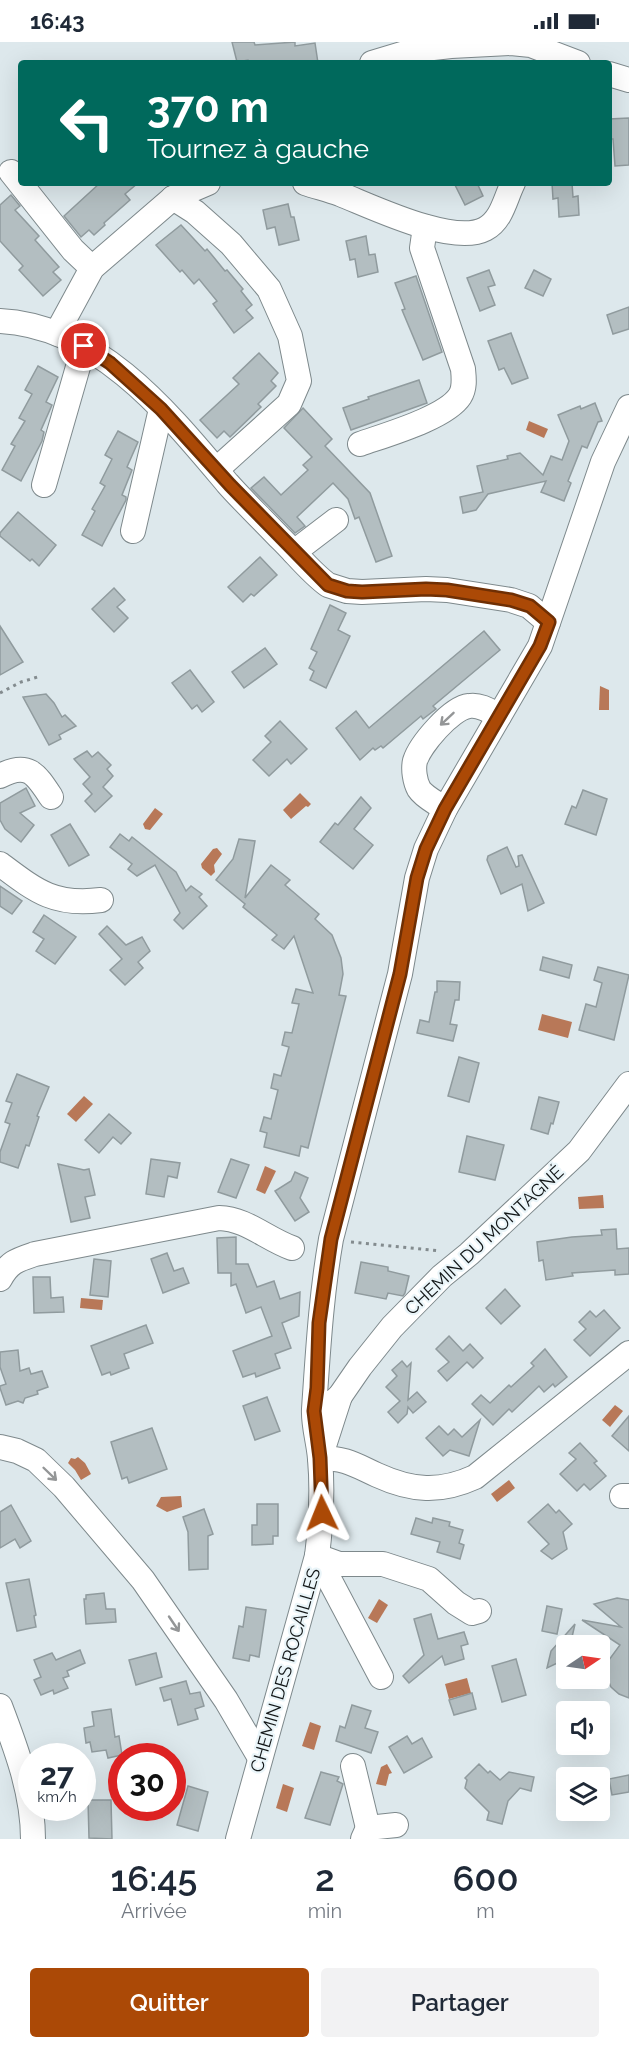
<!DOCTYPE html>
<html lang="fr">
<meta charset="utf-8">
<style>
body{margin:0;font-family:Raleway,sans-serif;background:#f2f2f3;color:#1f2937;height:100vh;display:flex;flex-direction:column;font-size:22px;white-space:nowrap}
*{box-sizing:border-box;margin:0}
p{font-size:20px;color:#747a83}
.icon{flex:none;width:33px;height:33px;fill:none;stroke:currentColor;stroke-width:2;stroke-linecap:round;stroke-linejoin:round}
.map{position:relative;height:1797px;overflow:hidden}
.drawer{display:flex;flex-direction:column;background:#fff;flex:1}
.drawer>*{flex:none}
.top-card{position:absolute;left:18px;top:18px;width:594px;height:126px;border-radius:6px;box-shadow:0 6px 24px #0002;background:#00695c;color:#fff;overflow:hidden}
.needle{width:39px;rotate:77deg}
.fabs{position:absolute;left:556px;top:1593px;display:grid;gap:12px}
.fabs a{display:grid;place-items:center;width:54px;height:54px;border-radius:6px;background:#fff;box-shadow:0 6px 24px #0002;font-size:30px}
.speed{position:absolute;left:18px;top:1701px;display:flex;gap:12px;font-size:30px;font-weight:700;text-align:center}
.speed>*{display:grid;place-content:center;width:78px;height:78px;border-radius:50%;background:#fff;box-shadow:0 6px 24px #0002;line-height:1}
.speed small{font-size:15px;font-weight:400}
.speed .limit{border:9px solid #d22;background:#fff;color:#111}
.pin{position:absolute;display:grid;place-items:center;width:51px;height:51px;color:#fff;margin:-26px;border:3px solid #fff;border-radius:50%;box-shadow:0 2px 6px #0007}
.me{position:absolute;width:66px;margin:-33px;rotate:358deg;stroke-linejoin:round;filter:drop-shadow(0 0 4px #0008)}
.turn{display:flex;align-items:center;gap:21px;height:126px;padding:0 30px;font-size:27px}
.turn .icon{width:78px;height:78px;stroke-width:2.5}
.turn b{display:block;font-size:42px;line-height:51px}
.eta{display:flex;justify-content:space-evenly;align-items:center;height:102px;text-align:center}
.eta b{font-size:36px;font-weight:600;line-height:42px}
.cta{display:flex;gap:12px;margin-top:auto;padding:12px 30px}
.cta a{flex:1;height:69px;border-radius:6px;background:#ab4906;color:#fff;font-size:24px;font-weight:600;line-height:69px;text-align:center}
.cta a+a{background:#f2f2f3;color:#1f2937}
.status{display:flex;justify-content:space-between;align-items:center;height:42px;padding:0 30px;background:#fff;direction:ltr}
.status svg{height:16px;fill:currentColor}
.map>svg:first-child{display:block}
.water{fill:#b87858}
.building{fill:#b3bec1;stroke:#909b9e;stroke-width:1.5}
.lines{fill:none;stroke-linecap:round;stroke-linejoin:round}
.minor-casing{stroke:#7e898c;stroke-width:26}
.path{stroke:#838b8e;stroke-width:3;stroke-dasharray:3 4.5;stroke-linecap:butt}
.minor{stroke:#fff;stroke-width:24}
.oneway{stroke:#949697}
.route-casing{stroke:#6f2f04;stroke-width:15}
.route{stroke:#ab4906;stroke-width:10}
.labels{text-anchor:middle;dominant-baseline:central;stroke-width:4.5;stroke-linejoin:round;paint-order:stroke}
.street-label{font-size:18px;fill:#121617;stroke:#eaf5f9}
</style>
<div class="status"><b>16:43</b><svg viewBox="0 0 49 12"><path d="M0 12V9h3v3zM5 12V6h3v6zM10 12V3h3v9zM15 12V0h3v12zM26 1h20v11H26zM47 4h2v5h-2z"/></svg></div>
<div class="map">
<svg width="629" height="1797" viewBox="0 0 629 1797">
<rect width="100%" height="100%" fill="#dde8ec"/>
<g class="water">
<polygon points="529,379 548,387 544,396 526,388"/>
<polygon points="600,644 609,648 609,668 599,668"/>
<polygon points="300,751 311,762 308,765 306,764 291,777 283,768"/>
<polygon points="155,766 163,772 150,788 145,787 143,782"/>
<polygon points="217,806 222,812 214,823 215,830 211,834 202,826 201,822 213,807"/>
<polygon points="542,972 572,980 568,996 538,988"/>
<polygon points="84,1054 93,1062 76,1080 67,1072"/>
<polygon points="265,1124 276,1129 265,1152 256,1148"/>
<polygon points="603,1153 604,1166 579,1167 578,1155"/>
<polygon points="81,1256 103,1258 102,1268 80,1266"/>
<polygon points="615,1363 623,1369 610,1385 602,1378"/>
<polygon points="78,1415 85,1421 91,1432 81,1438 75,1428 68,1421 71,1416 75,1417"/>
<polygon points="509,1438 515,1446 497,1460 491,1452"/>
<polygon points="181,1454 182,1465 167,1470 156,1464 161,1455"/>
<polygon points="379,1557 388,1563 377,1581 368,1576"/>
<polygon points="467,1636 471,1651 449,1657 445,1642"/>
<polygon points="310,1680 321,1684 314,1708 302,1704"/>
<polygon points="387,1722 392,1731 389,1732 386,1744 376,1742 381,1725"/>
<polygon points="283,1742 294,1746 287,1770 276,1766"/>
</g>
<g class="building">
<polygon points="232,0 254,0 255,3 295,0 295,4 315,1 318,21 249,21 248,18 237,20"/>
<polygon points="629,76 629,123 615,124 613,97 609,97 609,77"/>
<polygon points="100,141 138,141 125,152 130,158 104,181 105,183 94,193 89,188 81,195 64,174"/>
<polygon points="454,141 477,141 483,154 465,163"/>
<polygon points="552,141 572,141 573,155 578,154 579,173 559,175 558,156 553,157"/>
<polygon points="11,153 20,164 15,168 39,194 35,198 59,225 53,230 61,238 43,254 19,228 23,224 0,199 0,163"/>
<polygon points="288,162 291,175 294,175 299,198 279,203 275,185 267,187 263,168"/>
<polygon points="181,183 205,209 207,207 225,229 227,228 243,247 241,249 252,263 246,268 253,276 234,291 213,262 217,259 199,237 194,242 182,228 180,230 156,203"/>
<polygon points="366,194 369,213 375,212 378,230 358,235 355,217 350,218 346,199"/>
<polygon points="489,228 495,243 488,245 495,263 480,269 467,236"/>
<polygon points="534,228 551,237 543,254 525,246"/>
<polygon points="416,234 442,310 423,318 402,268 405,267 395,241"/>
<polygon points="629,265 629,287 613,292 607,273"/>
<polygon points="511,291 528,336 512,342 504,326 499,328 488,299"/>
<polygon points="259,311 278,331 271,339 276,344 258,362 261,365 230,395 224,389 217,396 200,378 239,342 233,336"/>
<polygon points="38,324 58,335 46,360 52,363 41,388 44,390 42,399 21,439 2,428 15,404 11,402 25,379 19,376 32,352 25,348"/>
<polygon points="419,338 427,361 351,388 343,366 369,357 368,355"/>
<polygon points="595,361 602,379 598,380 587,406 582,404 568,439 571,441 564,459 541,450 546,439 488,452 476,468 463,471 460,455 483,450 477,424 508,417 507,414 520,411 543,433 551,414 562,418 569,399 558,373 580,364 581,367"/>
<polygon points="303,366 332,397 325,404 370,451 392,514 376,520 359,475 355,477 348,457 333,441 297,475 305,484 295,491 251,446 264,435 281,453 308,428 303,423 312,415 284,386"/>
<polygon points="118,389 138,400 127,425 132,428 122,453 126,455 126,458 102,504 82,493 95,469 92,467 105,444 100,441 112,417 105,413"/>
<polygon points="18,470 56,503 39,524 32,517 30,519 0,494 0,491"/>
<polygon points="260,515 277,533 254,554 251,552 243,560 228,545"/>
<polygon points="114,546 125,558 117,565 128,576 114,590 92,567"/>
<polygon points="330,563 346,571 338,588 350,594 326,646 310,638 314,629 309,626 317,610 311,607"/>
<polygon points="0,584 23,620 0,633"/>
<polygon points="484,589 500,608 433,664 436,667 423,677 421,674 383,706 381,704 375,708 373,706 360,718 336,686 356,669 369,686"/>
<polygon points="265,606 277,622 244,646 232,630"/>
<polygon points="190,628 214,660 202,670 197,663 192,667 172,641"/>
<polygon points="46,652 54,661 62,675 65,673 76,684 59,693 61,697 49,703 23,655"/>
<polygon points="280,679 307,707 291,722 287,717 269,734 253,718 271,700 265,694"/>
<polygon points="87,709 92,715 98,710 111,723 107,727 113,734 103,745 112,754 95,770 85,759 92,752 83,742 90,735 74,717"/>
<polygon points="26,746 35,764 20,771 34,783 21,800 5,787 0,778 0,761"/>
<polygon points="583,748 607,757 596,793 565,782 572,764 576,766"/>
<polygon points="361,755 371,766 354,787 373,803 353,827 320,800 335,781 338,783"/>
<polygon points="70,782 89,813 69,824 51,793"/>
<polygon points="120,792 129,799 132,795 176,830 186,849 191,844 202,852 199,855 207,864 183,887 174,878 180,871 155,823 137,834 128,827 132,822 110,805"/>
<polygon points="239,797 255,799 245,856 271,823 290,838 285,843 319,872 315,877 332,893 341,916 343,932 339,953 346,954 308,1106 301,1104 299,1114 264,1105 267,1091 260,1089 264,1075 271,1077 278,1048 271,1046 274,1032 281,1034 289,1005 282,1003 285,990 292,991 299,962 292,961 296,947 313,951 294,894 284,907 272,898 277,893 243,865 245,862 216,838 233,817"/>
<polygon points="507,805 516,825 519,824 518,814 522,813 544,861 528,869 522,842 501,852 487,818 488,814"/>
<polygon points="0,844 22,859 12,872 0,864"/>
<polygon points="44,873 76,895 55,922 36,909 44,897 33,890"/>
<polygon points="107,884 126,903 142,895 150,909 138,920 143,926 125,943 110,928 122,917 99,892"/>
<polygon points="543,915 572,923 569,936 540,928"/>
<polygon points="598,925 629,933 614,998 579,988 586,962 596,965 602,941 594,938"/>
<polygon points="437,939 460,940 459,958 455,958 450,982 457,983 453,999 417,991 420,978 429,980 435,950 437,950"/>
<polygon points="459,1015 479,1021 469,1060 448,1054"/>
<polygon points="17,1032 49,1045 37,1074 39,1075 29,1104 26,1103 18,1126 0,1120 0,1110 10,1082 5,1080 12,1061 6,1059"/>
<polygon points="539,1055 559,1060 553,1082 551,1081 548,1092 531,1087"/>
<polygon points="109,1072 131,1091 121,1102 113,1095 99,1111 85,1098"/>
<polygon points="467,1094 504,1103 495,1138 459,1130"/>
<polygon points="151,1117 180,1121 177,1136 168,1134 164,1155 146,1152"/>
<polygon points="231,1117 249,1123 236,1156 218,1150"/>
<polygon points="58,1122 84,1128 89,1127 95,1153 85,1155 90,1176 71,1180"/>
<polygon points="295,1130 308,1136 300,1156 309,1170 295,1179 275,1149 291,1139"/>
<polygon points="616,1187 617,1207 629,1206 629,1232 615,1233 615,1228 572,1231 573,1234 546,1238 543,1218 539,1219 537,1200 572,1195 602,1193 601,1188"/>
<polygon points="236,1195 236,1222 248,1222 257,1245 274,1239 280,1257 300,1250 299,1274 282,1281 291,1306 275,1312 280,1326 256,1335 255,1331 243,1335 233,1309 272,1294 261,1265 246,1271 236,1242 231,1244 231,1231 218,1231 217,1196"/>
<polygon points="167,1211 174,1229 183,1226 189,1241 163,1251 151,1217"/>
<polygon points="94,1217 111,1219 108,1255 90,1253"/>
<polygon points="361,1220 388,1225 388,1229 409,1234 405,1251 403,1254 388,1251 386,1257 355,1251"/>
<polygon points="33,1235 50,1235 51,1256 63,1255 64,1270 34,1271"/>
<polygon points="505,1247 520,1264 501,1282 486,1266"/>
<polygon points="604,1268 620,1286 590,1314 574,1298 586,1287 579,1280 590,1269 596,1275"/>
<polygon points="146,1283 153,1301 124,1312 129,1326 111,1333 110,1330 102,1333 91,1304"/>
<polygon points="449,1294 463,1309 470,1302 483,1316 473,1326 467,1320 447,1339 438,1329 449,1320 436,1307"/>
<polygon points="545,1307 567,1335 555,1345 553,1342 544,1350 539,1344 512,1370 509,1367 493,1383 472,1362 481,1353 490,1361 509,1343 511,1345 534,1324 531,1321"/>
<polygon points="18,1308 20,1329 29,1326 31,1332 42,1329 48,1345 37,1349 38,1352 25,1356 23,1361 18,1359 6,1363 0,1346 0,1344 6,1342 0,1325 0,1310"/>
<polygon points="402,1319 407,1325 411,1321 408,1358 417,1350 426,1360 413,1371 408,1365 407,1372 398,1381 388,1370 400,1359 386,1345 397,1334 392,1328"/>
<polygon points="267,1355 280,1389 255,1398 243,1364"/>
<polygon points="629,1374 629,1409 612,1394"/>
<polygon points="480,1378 469,1414 450,1408 443,1414 426,1396 439,1384 448,1393 454,1387 462,1395"/>
<polygon points="152,1386 167,1427 129,1441 127,1435 122,1437 111,1400"/>
<polygon points="580,1401 597,1419 594,1421 606,1434 590,1448 584,1442 577,1449 560,1432 576,1417 569,1411"/>
<polygon points="257,1462 278,1462 278,1494 273,1494 273,1502 252,1503 252,1483 257,1483"/>
<polygon points="548,1462 556,1471 559,1468 572,1482 563,1490 567,1507 552,1517 541,1509 549,1502 528,1480"/>
<polygon points="11,1463 31,1499 20,1506 15,1497 0,1506 0,1470"/>
<polygon points="204,1467 213,1492 208,1494 208,1527 189,1528 188,1490 183,1475"/>
<polygon points="416,1476 432,1481 433,1476 450,1480 449,1484 463,1488 459,1501 464,1503 460,1517 437,1510 440,1500 411,1492"/>
<polygon points="29,1537 36,1573 34,1574 36,1585 17,1589 6,1541"/>
<polygon points="104,1551 106,1567 115,1567 116,1580 86,1582 84,1557 86,1557 86,1553"/>
<polygon points="617,1556 629,1558 629,1656 619,1652 611,1645 603,1626 620,1603 582,1578 621,1585 594,1562"/>
<polygon points="547,1564 562,1567 557,1592 542,1589"/>
<polygon points="246,1565 266,1568 259,1615 250,1613 249,1619 233,1616 239,1584 243,1585"/>
<polygon points="431,1572 438,1597 464,1590 468,1602 461,1604 464,1617 445,1623 442,1614 409,1641 403,1634 424,1613 414,1577"/>
<polygon points="575,1582 570,1604 567,1604 566,1617 547,1626 551,1609"/>
<polygon points="80,1608 85,1621 67,1629 69,1634 63,1636 68,1646 54,1652 53,1648 41,1653 34,1638 41,1635 34,1618 52,1611 56,1618"/>
<polygon points="156,1611 162,1635 136,1643 129,1618"/>
<polygon points="516,1617 526,1653 502,1660 492,1624"/>
<polygon points="186,1639 190,1652 200,1650 204,1664 195,1667 198,1677 178,1683 171,1657 164,1659 160,1646"/>
<polygon points="472,1651 476,1667 454,1673 449,1658"/>
<polygon points="352,1663 371,1669 365,1686 378,1690 371,1711 336,1699 340,1684 345,1686"/>
<polygon points="111,1667 115,1695 119,1694 122,1713 108,1716 106,1708 92,1710 90,1700 86,1701 84,1686 94,1684 92,1670"/>
<polygon points="407,1694 412,1702 422,1696 432,1715 404,1731 389,1705"/>
<polygon points="479,1722 488,1731 490,1729 500,1738 509,1730 534,1735 531,1749 520,1746 508,1759 502,1782 487,1778 489,1770 465,1746 467,1738 465,1736"/>
<polygon points="321,1730 339,1735 337,1739 343,1742 330,1783 305,1776"/>
<polygon points="629,1733 629,1750 612,1753 609,1737"/>
<polygon points="188,1744 208,1750 198,1789 177,1783"/>
<polygon points="88,1758 111,1758 112,1797 89,1796"/>
</g>
<g class="lines">
<g class="minor-casing">
<g id="minor">
<polyline points="372,21 415,8 451,4 511,1 531,3 578,21"/>
<polyline points="609,32 629,38"/>
<polyline points="11,130 73,208 92,226"/>
<path d="M305,141C317,145 329,148 340,152C373,165 453,204 485,187C502,178 505,157 513,141"/>
<polyline points="173,156 195,170 231,202 269,247 290,294 299,339 289,362 217,427"/>
<path d="M0,279C99,284 169,372 228,442C244,460 262,477 279,495C295,510 310,530 328,543L347,549L362,550L426,547L447,548L511,558L529,564L548,580"/>
<polyline points="58,292 60,285 92,226 173,156 208,141"/>
<path d="M360,402C385,393 446,376 460,354C465,346 464,337 463,327L422,206L425,185"/>
<polyline points="44,443 84,304"/>
<polyline points="133,489 161,367"/>
<polyline points="294,510 336,478"/>
<path d="M0,734C28,719 36,732 51,755"/>
<path d="M445,767C437,761 424,755 419,747C415,740 413,727 415,719C420,703 451,666 469,664C480,662 490,669 499,674"/>
<path d="M0,822C36,849 54,864 101,858"/>
<path d="M0,1237C9,1220 17,1218 35,1212L219,1176C247,1177 265,1196 292,1206"/>
<path d="M340,1354L320,1416C346,1416 355,1423 377,1433C412,1449 440,1451 475,1435L629,1311"/>
<polyline points="315,1361 332,1361 340,1354 360,1325 392,1285 442,1234 469,1212 579,1109 629,1042"/>
<polyline points="0,1405 17,1409 36,1418 64,1445 143,1538 226,1658 260,1716"/>
<polyline points="622,1454 629,1454"/>
<polyline points="317,1514 339,1522 383,1522 429,1537 456,1561 472,1571 479,1569"/>
<polyline points="317,1514 381,1635"/>
<path d="M0,1664C16,1706 33,1751 33,1797"/>
<polyline points="353,1724 368,1786"/>
<path d="M238,1797L317,1514C321,1481 323,1450 320,1417C319,1401 313,1383 314,1367C318,1310 321,1254 331,1197L400,932L417,836L426,807L445,767L540,604L603,420L629,365"/>
<polyline points="363,1797 368,1786 396,1783"/>
</g>
</g>
<g class="path">
<polyline points="0,651 21,640 41,634"/>
<polyline points="351,1200 440,1209"/>
</g>
<use href="#minor" class="minor"/>
</g>
<defs><path id="oneway-shaft" d="M-6 0H5M1.5-3L5.5 0L1.5 3" fill="none" stroke-width="1.6" stroke-linecap="round" stroke-linejoin="round" transform="scale(1.5)"/></defs>
<g class="oneway">
<use href="#oneway-shaft" transform="translate(447 677) rotate(137)"/>
<use href="#oneway-shaft" transform="translate(50 1432) rotate(44)"/>
<use href="#oneway-shaft" transform="translate(174 1582) rotate(56)"/>
</g>
<g class="lines">
<g class="route-casing">
<polyline id="route" points="84,304 110,321 161,367 230,443 328,543 347,549 362,550 426,547 447,548 511,558 530,564 549,580 540,604 445,767 426,807 417,836 400,932 331,1197 319,1281 317,1346 314,1369 320,1416 322,1471"/>
</g>
<use href="#route" class="route"/>
</g>
<g class="labels">
<g class="street-label">
<text transform="translate(484 1198) rotate(-43)">CHEMIN DU MONTAGNÉ</text>
<text transform="translate(285 1628) rotate(-74)">CHEMIN DES ROCAILLES</text>
</g>
</g>
</svg>
<div class="fabs">
<a><svg class="needle" viewBox="-14 -14 28 28"><path d="M0-13l5 13h-10z" fill="#e53935"/><path d="M0 13l5-13h-10z" fill="#747a83"/></svg></a>
<a><svg class="icon" aria-label="sound" viewBox="0 0 24 24"><path d="M4 9h4l5-4v14l-5-4H4zM17 9q2 3 0 6"/></svg></a>
<a><svg class="icon" aria-label="layers" viewBox="0 0 24 24"><path d="M12 4l9 5-9 5-9-5zM3 14l9 5 9-5"/></svg></a>
</div>
<div class="speed"><div>27<small>km/h</small></div><div class="limit">30</div></div>
<div class="pin" style="left:84px;top:304px;background:#d93025"><svg class="icon" aria-label="arrive" viewBox="0 0 24 24"><path d="M6 21V4h12l-3 4 3 4H6"/></svg></div>
<svg class="me" style="left:322px;top:1471px" viewBox="-20 -20 40 40"><path d="M0-17L14 15 0 8-14 15z" fill="#ab4906" stroke="#fff" stroke-width="4"/></svg>
<div class="top-card">
<div class="turn"><svg class="icon" aria-label="left" viewBox="0 0 24 24"><path d="M17 20v-9H6M10 6l-5 5 5 5"/></svg><div><b>370 m</b>Tournez à gauche</div></div>
</div>
</div>
<section class="drawer">
<div class="eta">
<div><b>16:45</b><p>Arrivée</p></div>
<div><b>2</b><p>min</p></div>
<div><b>600</b><p>m</p></div>
</div>
<div class="cta"><a>Quitter</a><a>Partager</a></div>
</section>
